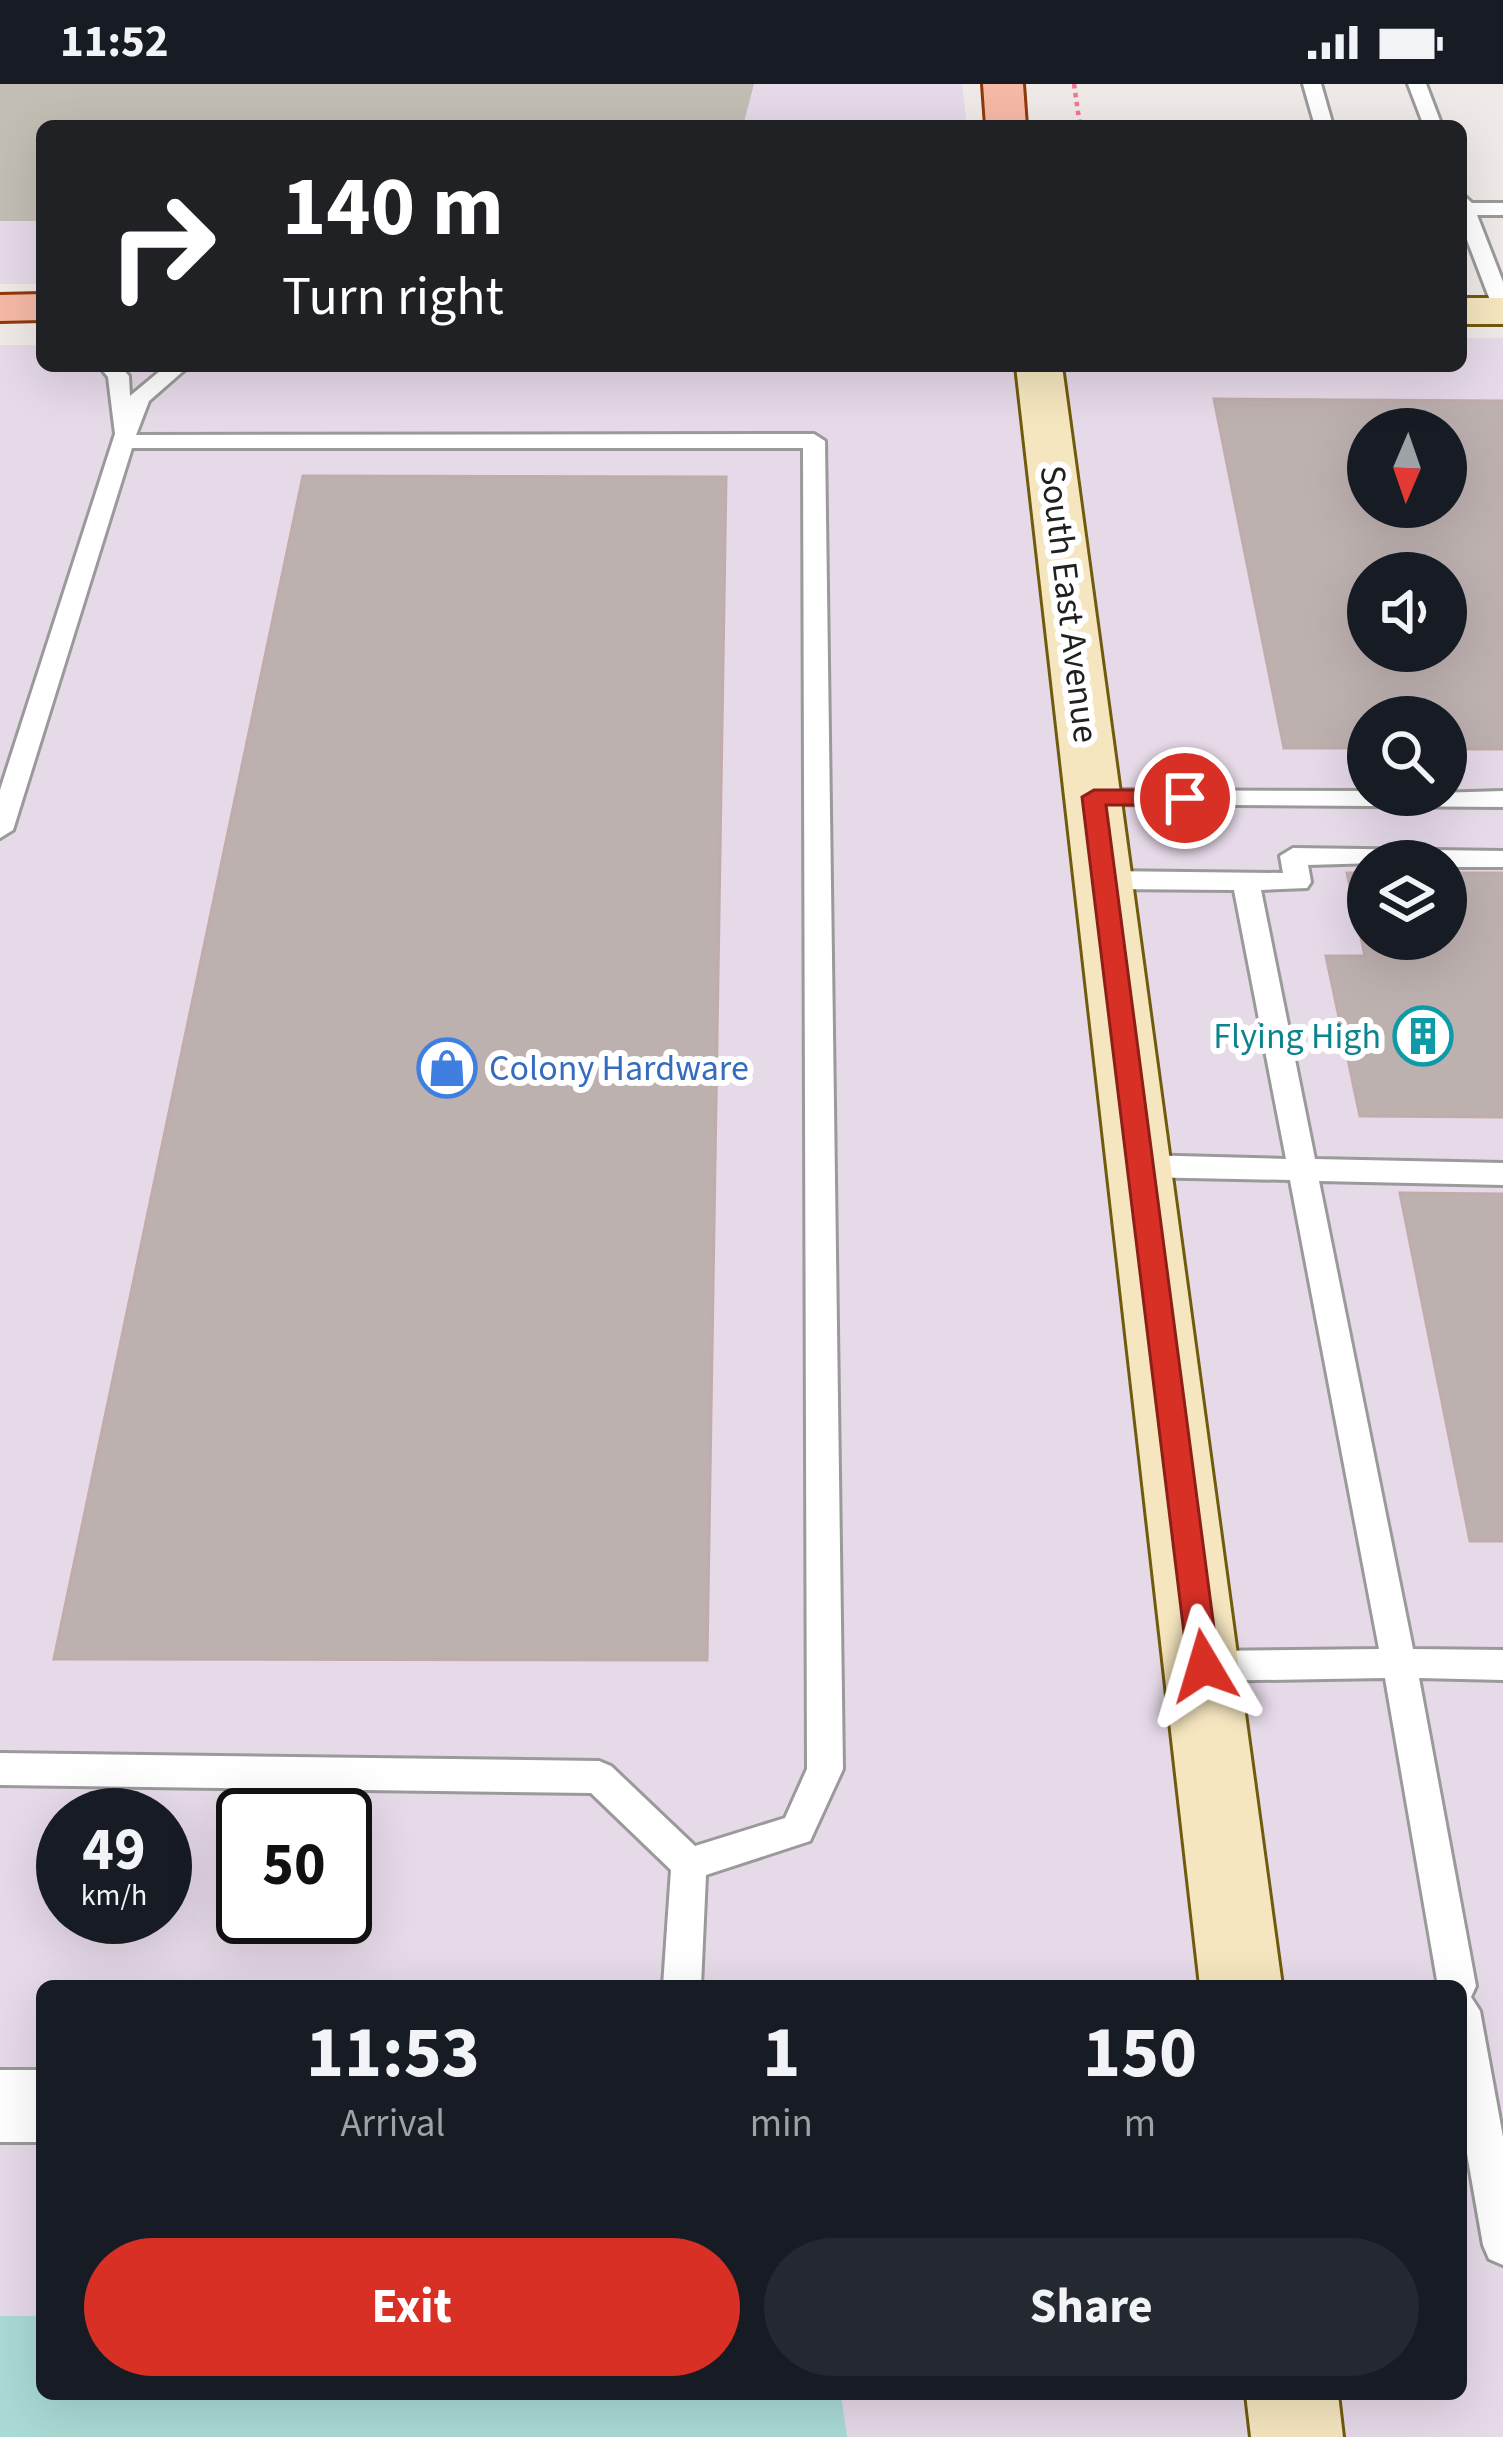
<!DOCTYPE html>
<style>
body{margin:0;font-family:"Source Sans 3",sans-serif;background:#242831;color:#f1f3f6;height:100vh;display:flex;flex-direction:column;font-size:45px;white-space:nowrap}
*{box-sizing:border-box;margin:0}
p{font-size:39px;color:#9ea1a6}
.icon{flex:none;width:66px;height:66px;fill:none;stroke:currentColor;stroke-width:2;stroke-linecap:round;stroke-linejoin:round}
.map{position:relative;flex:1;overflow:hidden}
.drawer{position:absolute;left:36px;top:1896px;width:1431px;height:420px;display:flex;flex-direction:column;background:#171b24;border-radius:18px;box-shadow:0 12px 48px #0002}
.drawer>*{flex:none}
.banner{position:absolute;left:36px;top:36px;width:1431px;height:252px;border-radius:18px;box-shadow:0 12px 48px #0002;background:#202124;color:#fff;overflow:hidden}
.needle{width:78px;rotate:182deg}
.fabs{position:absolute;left:1347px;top:324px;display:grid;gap:24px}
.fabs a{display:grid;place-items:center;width:120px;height:120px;border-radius:50%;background:#171b24;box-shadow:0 12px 48px #0002;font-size:60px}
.speed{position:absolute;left:36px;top:1704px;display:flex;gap:24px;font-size:60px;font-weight:700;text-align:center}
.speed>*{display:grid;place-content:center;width:156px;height:156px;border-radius:50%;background:#171b24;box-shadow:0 12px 48px #0002;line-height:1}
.speed small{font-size:30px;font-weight:400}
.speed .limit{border:6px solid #111;border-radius:18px;background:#fff;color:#111}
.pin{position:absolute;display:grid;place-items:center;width:102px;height:102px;color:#fff;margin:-51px;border:6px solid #fff;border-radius:50%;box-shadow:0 3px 12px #0007}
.me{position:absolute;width:132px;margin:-66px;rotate:353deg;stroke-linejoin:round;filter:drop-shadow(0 0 9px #0008)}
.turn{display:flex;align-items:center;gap:42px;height:252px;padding:0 48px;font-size:54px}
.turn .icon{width:156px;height:156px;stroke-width:2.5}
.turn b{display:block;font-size:84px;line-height:102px}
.eta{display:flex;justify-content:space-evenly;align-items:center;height:204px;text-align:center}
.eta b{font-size:72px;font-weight:700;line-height:84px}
.action{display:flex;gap:24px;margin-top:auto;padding:24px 48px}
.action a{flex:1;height:138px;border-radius:72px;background:#d93025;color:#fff;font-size:48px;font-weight:700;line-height:138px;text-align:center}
.action a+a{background:#242831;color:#f1f3f6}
.status{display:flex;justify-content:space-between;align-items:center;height:84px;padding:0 60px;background:#171b24;direction:ltr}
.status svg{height:33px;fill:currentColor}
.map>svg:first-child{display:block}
.industrial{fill:#e6d9e8;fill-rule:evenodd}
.construction{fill:#c3beb3}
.water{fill:#aadad5}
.building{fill:#bdb1b0;stroke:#c0acaa;stroke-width:3;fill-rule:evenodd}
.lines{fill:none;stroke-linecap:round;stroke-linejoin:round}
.service-casing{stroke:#9a9a9a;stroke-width:6}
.minor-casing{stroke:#9a9a9a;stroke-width:6}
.secondary-casing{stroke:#705a0d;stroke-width:6}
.primary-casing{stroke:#90380b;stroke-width:6}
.path{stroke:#f07793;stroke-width:4.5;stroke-dasharray:4.5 4.5;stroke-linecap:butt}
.service{fill:#fff;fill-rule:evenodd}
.minor{fill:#fff;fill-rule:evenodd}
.secondary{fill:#f5e6bf;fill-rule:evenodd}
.primary{fill:#f5b9a6;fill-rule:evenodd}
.route{fill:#d93025;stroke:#8d1f18;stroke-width:3}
.labels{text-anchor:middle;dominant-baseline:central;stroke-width:12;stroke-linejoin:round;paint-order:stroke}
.street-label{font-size:36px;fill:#202020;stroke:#fff}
.culture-label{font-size:36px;fill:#0d838f;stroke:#fff;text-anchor:end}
.shop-label{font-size:36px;fill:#366cbe;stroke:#fff;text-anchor:start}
</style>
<div class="status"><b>11:52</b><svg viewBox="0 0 49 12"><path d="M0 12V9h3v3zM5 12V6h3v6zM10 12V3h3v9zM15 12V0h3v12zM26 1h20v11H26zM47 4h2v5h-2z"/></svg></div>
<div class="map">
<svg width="1503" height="2353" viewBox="0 0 1503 2353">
<rect width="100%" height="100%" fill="#efeae7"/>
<g class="industrial">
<polygon points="0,0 962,0 967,42 42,42 42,200 0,200"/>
<path d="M1461,254H1503V2353H0V261H42V282H1461ZM1368,345H1446V423H1368ZM1368,489H1446V567H1368ZM1368,633H1446V711H1368ZM1368,777H1446V855H1368ZM63,1731H165V1833H63ZM243,1731H345V1833H243ZM42,1902H1461V2310H42Z"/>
</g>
<polygon class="construction" points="0,0 754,0 743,42 42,42 42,137 0,137"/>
<polygon class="water" points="0,2232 42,2232 42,2310 841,2310 847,2353 0,2353"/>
<g class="building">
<path d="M1214,315L1503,317V665H1446V633H1368V664H1284ZM1368,345H1446V423H1368ZM1368,489H1446V567H1368Z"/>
<polygon points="303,392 726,393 707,1576 54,1575"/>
<polygon points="1347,789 1368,789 1368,855 1446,855 1446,789 1503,789 1503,1033 1360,1032 1326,872 1365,872"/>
<polygon points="1400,1109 1503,1110 1503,1457 1470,1457"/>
</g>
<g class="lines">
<g class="service-casing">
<g id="service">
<polygon points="1303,0 1321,0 1333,42 1315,42"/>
<polygon points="1408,0 1426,0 1442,42 1424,42"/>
<polygon points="1461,109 1472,119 1503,119 1503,131 1477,131 1503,198 1503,230 1493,224 1461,140"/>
<polygon points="99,282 120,282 129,292 130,312 166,282 189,282 149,317 136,351 814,350 825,357 843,1685 810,1757 706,1791 701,1902 663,1902 671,1786 591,1709 0,1701 0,1669 599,1677 611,1682 695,1762 785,1734 807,1685 803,364 132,364 13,746 0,754 0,706 115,350 108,293"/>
<polygon points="1094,706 1368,707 1368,711 1503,707 1503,723 1085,720 1081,714"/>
<polygon points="1293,764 1503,767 1503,783 1446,783 1446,777 1308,781 1311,798 1307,804 1261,806 1315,1075 1503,1079 1503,1101 1319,1097 1413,1565 1503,1566 1503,1596 1419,1594 1476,1902 1471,1913 1480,1927 1503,2053 1503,2181 1489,2175 1483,2161 1461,2035 1461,1902 1438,1902 1385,1594 1204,1597 1192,1592 1187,1582 1192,1572 1204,1567 1379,1565 1290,1096 1140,1093 1125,1082 1140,1071 1286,1075 1234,806 1104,805 1091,796 1104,787 1283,789 1280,772"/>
</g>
</g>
<g class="minor-casing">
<rect id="minor" x="0" y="1986" width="42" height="72"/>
</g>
<g class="secondary-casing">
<g id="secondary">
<rect x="1461" y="214" width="42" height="26"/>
<polygon points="1016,282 1062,282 1282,1902 1200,1902"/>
<polygon points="1246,2310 1338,2310 1343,2353 1251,2353"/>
</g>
</g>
<g class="primary-casing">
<g id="primary">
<polygon points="983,0 1023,0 1026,42 986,42"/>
<polygon points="42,210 42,236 0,237 0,211"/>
</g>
</g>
<polyline class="path" points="1074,0 1080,42"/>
<use href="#service" class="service"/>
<use href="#minor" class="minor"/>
<use href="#secondary" class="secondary"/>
<use href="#primary" class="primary"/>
</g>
<polygon class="route" points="1094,706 1185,706 1196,714 1185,721 1106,721 1219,1582 1215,1591 1204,1595 1193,1591 1188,1582 1082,713"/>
<defs>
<g id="building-ring" transform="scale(3)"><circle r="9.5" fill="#fff" stroke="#0f9aa8" stroke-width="1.5"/><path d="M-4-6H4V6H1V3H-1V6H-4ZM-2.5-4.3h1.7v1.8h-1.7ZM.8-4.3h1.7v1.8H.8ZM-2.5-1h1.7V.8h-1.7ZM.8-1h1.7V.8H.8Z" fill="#0f9aa8"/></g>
<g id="shop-ring" transform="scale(3)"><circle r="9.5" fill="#fff" stroke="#3f7fe0" stroke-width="1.5"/><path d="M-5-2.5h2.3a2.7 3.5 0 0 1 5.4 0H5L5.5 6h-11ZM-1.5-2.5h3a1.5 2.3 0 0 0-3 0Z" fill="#3f7fe0"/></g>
</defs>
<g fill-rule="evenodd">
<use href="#building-ring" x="1423" y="952"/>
<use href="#shop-ring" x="447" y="984"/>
</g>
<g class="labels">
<g class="street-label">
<text transform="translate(1069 520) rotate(83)">South East Avenue</text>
</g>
<g class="culture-label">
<text x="1381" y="952">Flying High</text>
</g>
<g class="shop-label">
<text x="489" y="984">Colony Hardware</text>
</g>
</g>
</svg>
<div class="fabs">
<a><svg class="needle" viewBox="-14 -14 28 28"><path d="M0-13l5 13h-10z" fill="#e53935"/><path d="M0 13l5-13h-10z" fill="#9ea1a6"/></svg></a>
<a><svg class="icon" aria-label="sound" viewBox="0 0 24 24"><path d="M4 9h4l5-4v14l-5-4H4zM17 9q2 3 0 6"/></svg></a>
<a><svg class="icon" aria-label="search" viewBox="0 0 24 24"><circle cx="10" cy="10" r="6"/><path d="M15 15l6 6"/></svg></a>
<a><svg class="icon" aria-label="layers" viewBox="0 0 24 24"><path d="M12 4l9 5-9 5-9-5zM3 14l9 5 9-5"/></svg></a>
</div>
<div class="speed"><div>49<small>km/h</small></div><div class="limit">50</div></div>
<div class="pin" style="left:1185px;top:714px;background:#d93025"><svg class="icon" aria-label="arrive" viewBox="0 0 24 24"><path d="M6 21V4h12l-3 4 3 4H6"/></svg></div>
<svg class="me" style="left:1204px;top:1582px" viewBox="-20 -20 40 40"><path d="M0-17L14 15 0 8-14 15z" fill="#d93025" stroke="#fff" stroke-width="4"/></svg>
<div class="banner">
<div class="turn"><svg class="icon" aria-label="right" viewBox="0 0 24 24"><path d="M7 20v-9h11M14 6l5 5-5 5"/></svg><div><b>140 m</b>Turn right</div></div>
</div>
<section class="drawer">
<div class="eta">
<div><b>11:53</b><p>Arrival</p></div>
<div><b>1</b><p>min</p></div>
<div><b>150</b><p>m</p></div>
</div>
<div class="action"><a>Exit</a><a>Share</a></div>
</section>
</div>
